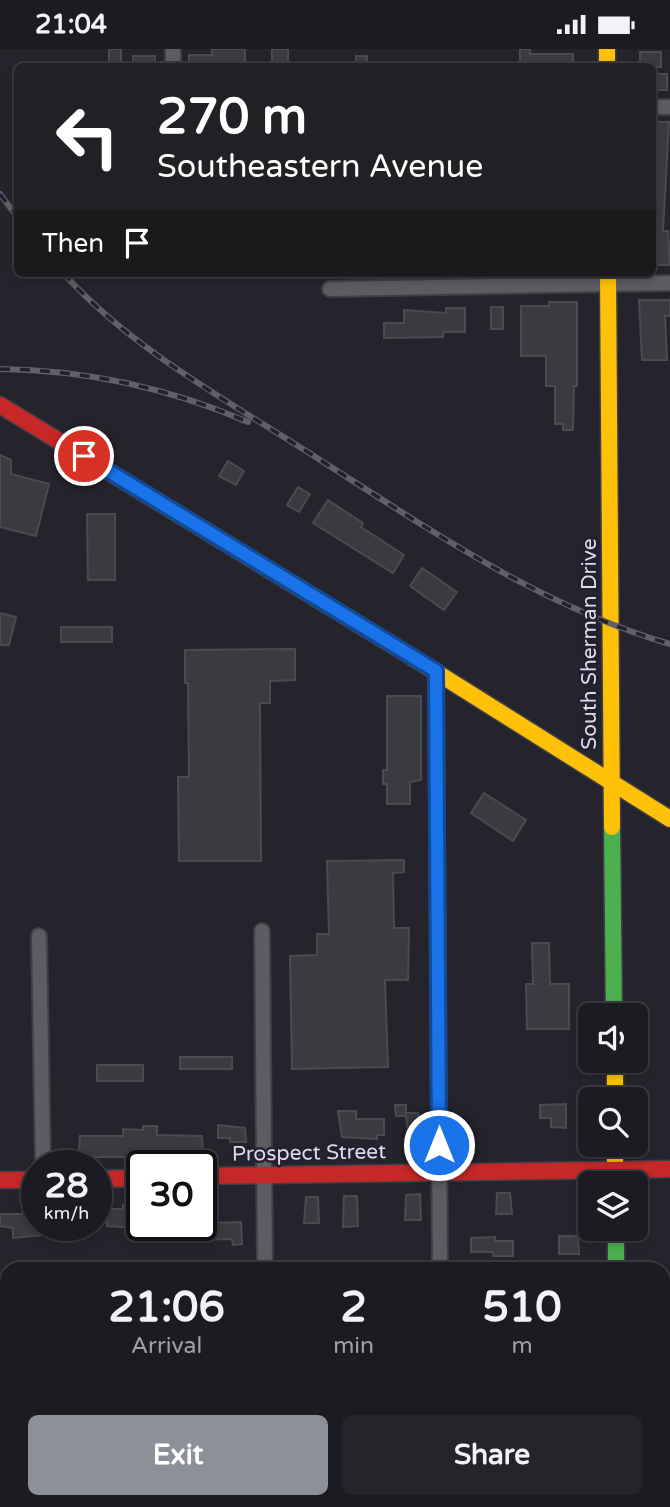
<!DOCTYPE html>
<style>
body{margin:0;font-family:"Varela Round",sans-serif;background:#25242a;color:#f1f3f6;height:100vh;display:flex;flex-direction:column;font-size:26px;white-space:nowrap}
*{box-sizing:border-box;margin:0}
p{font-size:23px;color:#a0a1a5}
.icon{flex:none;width:38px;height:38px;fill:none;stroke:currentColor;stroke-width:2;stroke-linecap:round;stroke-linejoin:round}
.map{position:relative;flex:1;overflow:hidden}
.sheet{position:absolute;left:0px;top:1213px;width:670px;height:247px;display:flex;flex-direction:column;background:#1c1b22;border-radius:21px 21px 0 0;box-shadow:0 4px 10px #0003,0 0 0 2px #3a3940}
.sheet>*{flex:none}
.hud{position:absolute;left:14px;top:14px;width:642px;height:214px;border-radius:10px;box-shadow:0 4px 10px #0003,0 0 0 2px #3a3940;background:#202124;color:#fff;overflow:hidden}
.buttons{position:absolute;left:578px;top:954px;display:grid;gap:14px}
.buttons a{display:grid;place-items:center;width:70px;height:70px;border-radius:10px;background:#1c1b22;box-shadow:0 4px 10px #0003,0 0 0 2px #3a3940;font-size:35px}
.speed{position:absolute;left:21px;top:1101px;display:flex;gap:14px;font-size:35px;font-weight:700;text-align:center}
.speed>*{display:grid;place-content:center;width:91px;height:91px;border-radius:50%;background:#1c1b22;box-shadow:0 4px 10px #0003,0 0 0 2px #3a3940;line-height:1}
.speed small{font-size:18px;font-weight:400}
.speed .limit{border:4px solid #111;border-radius:10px;background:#fff;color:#111}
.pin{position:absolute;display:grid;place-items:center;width:60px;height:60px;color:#fff;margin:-30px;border:4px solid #fff;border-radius:50%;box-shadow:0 2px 7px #0007}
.me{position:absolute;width:77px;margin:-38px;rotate:0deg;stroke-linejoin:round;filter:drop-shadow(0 0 5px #0008)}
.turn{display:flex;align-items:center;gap:24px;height:147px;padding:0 28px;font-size:32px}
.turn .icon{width:91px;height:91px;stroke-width:2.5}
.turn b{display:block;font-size:49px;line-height:60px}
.then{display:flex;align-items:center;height:66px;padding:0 28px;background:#0003;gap:14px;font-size:26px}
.eta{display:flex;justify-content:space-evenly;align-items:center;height:119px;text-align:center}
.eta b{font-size:42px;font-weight:700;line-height:49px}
.cta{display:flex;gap:14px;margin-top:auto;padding:14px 28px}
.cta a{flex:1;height:80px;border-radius:10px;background:#8c9099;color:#fff;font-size:28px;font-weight:700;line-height:80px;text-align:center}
.cta a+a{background:#25242a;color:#f1f3f6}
.status{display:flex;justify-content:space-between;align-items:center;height:49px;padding:0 35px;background:#1c1b22;direction:ltr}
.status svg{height:19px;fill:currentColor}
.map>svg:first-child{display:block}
.building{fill:#3a3a41;stroke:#4b4a52;stroke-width:2}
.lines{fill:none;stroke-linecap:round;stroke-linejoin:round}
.street-casing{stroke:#403f47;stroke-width:18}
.fast-casing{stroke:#403f47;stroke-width:19}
.slow-casing{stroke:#403f47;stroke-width:19}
.jam-casing{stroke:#403f47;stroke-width:19}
.street{stroke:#5c5c63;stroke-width:14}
.fast{stroke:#4caf50;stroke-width:16}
.slow{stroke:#ffc107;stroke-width:16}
.jam{stroke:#c62828;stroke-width:16}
.rail-casing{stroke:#616068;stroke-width:6}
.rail{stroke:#222031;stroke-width:3.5;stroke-dasharray:10;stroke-linecap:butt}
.route-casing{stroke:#114b97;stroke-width:18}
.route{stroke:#1a73e8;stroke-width:12}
.labels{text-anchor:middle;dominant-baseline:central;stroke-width:5;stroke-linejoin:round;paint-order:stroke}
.street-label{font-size:21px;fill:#dddde8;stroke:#222031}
</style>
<div class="status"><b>21:04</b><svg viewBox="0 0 49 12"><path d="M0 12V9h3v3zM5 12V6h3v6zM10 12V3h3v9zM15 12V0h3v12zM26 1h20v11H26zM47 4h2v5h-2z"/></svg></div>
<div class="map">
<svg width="670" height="1458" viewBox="0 0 670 1458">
<rect width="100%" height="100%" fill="#25242d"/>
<g class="building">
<rect x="109" y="0" width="12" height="13"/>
<polygon points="212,0 245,0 245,18 189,18 189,6 212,6"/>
<rect x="272" y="0" width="16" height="18"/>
<polygon points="520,0 530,0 530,5 573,5 573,18 520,18"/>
<rect x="640" y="3" width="21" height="15"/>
<rect x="133" y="7" width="22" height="11"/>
<rect x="356" y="7" width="11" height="11"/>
<rect x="653" y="25" width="14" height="16"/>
<polygon points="653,73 669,73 663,182 668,182 670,216 653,216"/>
<polygon points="639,251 670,251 670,267 665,267 667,311 642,311"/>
<polygon points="549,253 577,253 577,337 574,337 573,381 563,381 563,375 555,375 555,337 546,337 546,307 521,307 521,257 549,257"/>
<rect x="491" y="258" width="12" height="22"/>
<polygon points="446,259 465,259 465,283 443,283 443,288 384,289 384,274 404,274 404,261 446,264"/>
<polygon points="0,406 11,411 11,425 49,435 36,487 0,478"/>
<polygon points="228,412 244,422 236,436 219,427"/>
<polygon points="298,438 310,445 299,463 287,456"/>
<polygon points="328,451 363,474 361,478 404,506 393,524 313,474"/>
<polygon points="87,465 115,465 115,531 88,531"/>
<polygon points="422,519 457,543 444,561 410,537"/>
<polygon points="0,564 16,568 9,596 0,596"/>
<rect x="61" y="578" width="51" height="15"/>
<polygon points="295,600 295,631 270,632 270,654 260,654 261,812 179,812 178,728 189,728 188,634 185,634 185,601"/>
<polygon points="387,647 421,647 421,731 410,733 410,755 387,755 387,735 383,735 383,721 387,721"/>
<polygon points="484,744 526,771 513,792 471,764"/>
<polygon points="404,811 404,823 393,824 394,879 409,879 408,931 385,931 388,1018 292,1020 290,907 317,906 317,885 329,885 327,812"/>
<polygon points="532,894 549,894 550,935 569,935 569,980 527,980 526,935 533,935"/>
<rect x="180" y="1008" width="52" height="12"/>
<rect x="97" y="1016" width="46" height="16"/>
<polygon points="566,1055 566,1079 551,1078 551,1069 540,1069 540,1056"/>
<polygon points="395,1056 406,1056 406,1064 418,1064 419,1092 409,1093 406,1067 396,1067"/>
<polygon points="338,1062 356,1062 356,1070 384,1070 384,1086 377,1086 377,1090 342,1088"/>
<polygon points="218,1076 245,1079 246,1093 230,1093 230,1089 218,1089"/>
<polygon points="143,1077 157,1077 157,1086 202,1087 203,1106 139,1103 132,1104 132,1108 85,1108 85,1104 79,1104 80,1087 123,1087 123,1080 143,1081"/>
<polygon points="497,1144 510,1144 512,1165 496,1165"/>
<polygon points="420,1145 421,1171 405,1171 406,1146"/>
<polygon points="344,1147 357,1147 358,1177 343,1178"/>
<polygon points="306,1148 318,1148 319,1174 304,1174"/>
<polygon points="123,1156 136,1156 136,1179 107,1177 107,1171 102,1171 102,1160 123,1160"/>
<polygon points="0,1165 37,1165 37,1176 53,1176 53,1185 13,1189 13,1179 0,1177"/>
<polygon points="241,1173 242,1195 233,1196 232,1190 177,1191 177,1186 143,1190 143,1176"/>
<polygon points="559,1187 578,1187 579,1205 559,1205"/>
<polygon points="495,1188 495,1192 513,1192 513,1207 493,1207 493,1203 471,1203 471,1189"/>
</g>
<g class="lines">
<g class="street-casing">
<g id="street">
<polyline points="173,18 173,0"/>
<polyline points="653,58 670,58"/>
<polyline points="330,240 670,234"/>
<polyline points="436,622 440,1220"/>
<polyline points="262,882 265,1220"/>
<polyline points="39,887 43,1116"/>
<polyline points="0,1310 7,1310"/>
<polyline points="267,1452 267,1458"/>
<polyline points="442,1452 442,1458"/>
</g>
</g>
<g class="fast-casing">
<g id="fast">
<polyline points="612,778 614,966"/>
<polyline points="616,1180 616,1220"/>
<polyline points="615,1452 615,1458"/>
</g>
</g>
<g class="slow-casing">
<g id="slow">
<polyline points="607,0 607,18"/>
<polyline points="608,224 612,778"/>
<polyline points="412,608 670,770"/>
<polyline points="615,1012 615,1050"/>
<polyline points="615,1096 615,1133"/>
</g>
</g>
<g class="jam-casing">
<g id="jam">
<polyline points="0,356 412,608"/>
<polyline points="201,1127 670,1120"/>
<polyline points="96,1130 142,1129"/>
<polyline points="0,1131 37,1131"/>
</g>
</g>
<use href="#street" class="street"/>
<use href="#fast" class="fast"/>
<use href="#slow" class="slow"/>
<use href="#jam" class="jam"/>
<g class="rail-casing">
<g id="rail">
<polyline points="0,145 18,169"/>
<path d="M63,224C131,299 221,348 306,402C423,476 536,556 670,595"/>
<path d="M0,320C85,321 169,339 248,373"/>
</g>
</g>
<use href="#rail" class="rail"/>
</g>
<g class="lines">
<g class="route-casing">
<polyline id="route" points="84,407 436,622 439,1096"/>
</g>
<use href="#route" class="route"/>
</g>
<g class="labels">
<g class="street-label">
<text transform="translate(589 595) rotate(-90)">South Sherman Drive</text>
<text transform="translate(309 1104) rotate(-1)">Prospect Street</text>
</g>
</g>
</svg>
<div class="buttons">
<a><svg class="icon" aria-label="sound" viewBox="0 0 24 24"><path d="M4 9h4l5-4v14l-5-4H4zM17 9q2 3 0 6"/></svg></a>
<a><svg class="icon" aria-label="search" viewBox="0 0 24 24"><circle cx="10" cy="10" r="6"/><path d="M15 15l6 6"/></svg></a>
<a><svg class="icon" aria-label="layers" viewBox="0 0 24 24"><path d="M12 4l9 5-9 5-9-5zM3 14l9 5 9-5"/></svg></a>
</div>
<div class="speed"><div>28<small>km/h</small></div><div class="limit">30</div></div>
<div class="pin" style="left:84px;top:407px;background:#d93025"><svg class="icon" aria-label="arrive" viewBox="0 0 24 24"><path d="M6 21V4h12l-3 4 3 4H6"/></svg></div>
<svg class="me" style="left:439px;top:1096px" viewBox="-20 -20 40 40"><circle r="17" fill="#1a73e8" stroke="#fff" stroke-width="3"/><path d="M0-11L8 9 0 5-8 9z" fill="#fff"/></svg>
<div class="hud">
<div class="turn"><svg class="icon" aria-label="left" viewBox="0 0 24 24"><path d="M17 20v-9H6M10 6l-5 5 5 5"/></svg><div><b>270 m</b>Southeastern Avenue</div></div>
<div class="then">Then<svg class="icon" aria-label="arrive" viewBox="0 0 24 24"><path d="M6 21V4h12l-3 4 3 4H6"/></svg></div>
</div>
<section class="sheet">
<div class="eta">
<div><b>21:06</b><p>Arrival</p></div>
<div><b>2</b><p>min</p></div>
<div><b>510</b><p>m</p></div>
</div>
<div class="cta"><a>Exit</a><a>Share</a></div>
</section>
</div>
